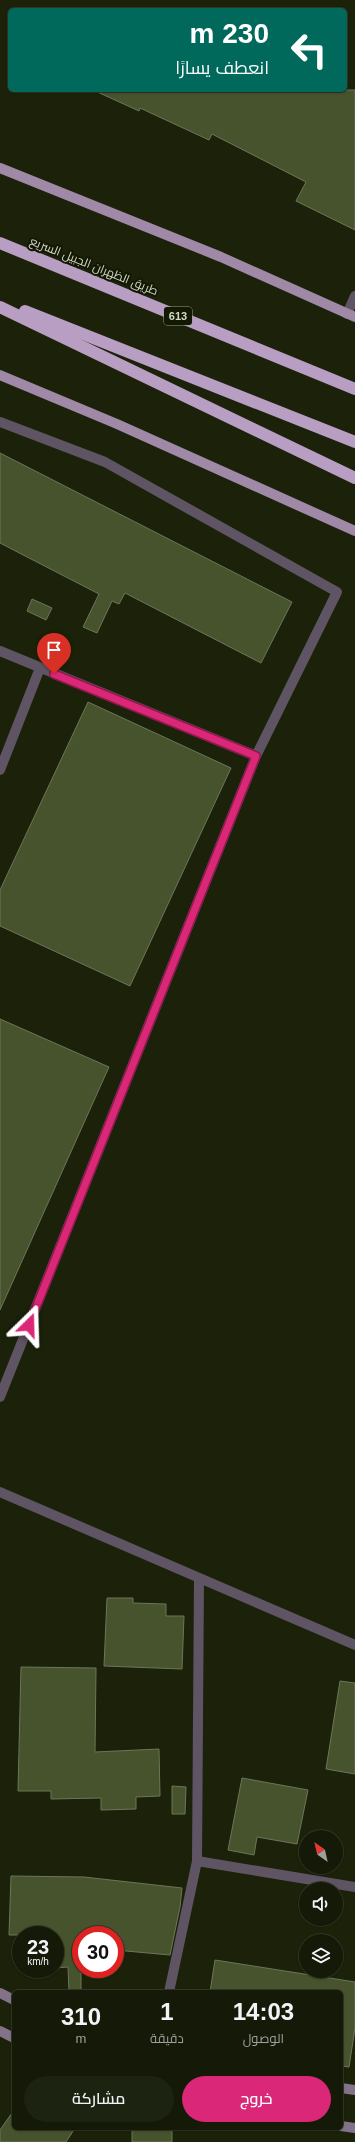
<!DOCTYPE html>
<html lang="ar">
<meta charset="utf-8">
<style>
body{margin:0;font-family:Arial,Cairo,sans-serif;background:#1d2311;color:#f1f3f6;direction:rtl;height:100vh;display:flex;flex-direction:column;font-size:15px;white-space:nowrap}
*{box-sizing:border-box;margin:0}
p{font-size:13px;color:#9da19b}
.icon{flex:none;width:22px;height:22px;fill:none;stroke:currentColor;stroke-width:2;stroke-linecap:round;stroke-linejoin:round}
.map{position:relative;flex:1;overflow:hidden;direction:ltr}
.panel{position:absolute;left:12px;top:1990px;width:331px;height:140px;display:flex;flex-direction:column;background:#141a07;border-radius:6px;box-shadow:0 1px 3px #0004,0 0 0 1px #333828;direction:rtl}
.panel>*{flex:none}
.guide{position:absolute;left:8px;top:8px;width:339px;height:84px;border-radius:6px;box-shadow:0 1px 3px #0004,0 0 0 1px #333828;direction:rtl;background:#00695c;color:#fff;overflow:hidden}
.needle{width:26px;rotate:326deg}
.fabs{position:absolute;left:299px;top:1830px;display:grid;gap:8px}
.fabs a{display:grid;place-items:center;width:44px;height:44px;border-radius:50%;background:#141a07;box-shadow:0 1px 3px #0004,0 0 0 1px #333828;font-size:20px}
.speed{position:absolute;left:12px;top:1926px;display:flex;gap:8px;font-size:20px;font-weight:700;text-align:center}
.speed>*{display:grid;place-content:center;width:52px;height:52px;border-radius:50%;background:#141a07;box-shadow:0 1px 3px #0004,0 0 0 1px #333828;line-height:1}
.speed small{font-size:10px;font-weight:400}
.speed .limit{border:6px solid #d22;background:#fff;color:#111}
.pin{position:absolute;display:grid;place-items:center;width:34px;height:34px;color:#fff;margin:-41px -17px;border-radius:50% 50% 50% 0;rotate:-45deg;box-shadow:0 0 4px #0007}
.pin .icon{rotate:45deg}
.me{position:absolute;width:44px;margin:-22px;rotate:22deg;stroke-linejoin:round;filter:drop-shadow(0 0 3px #0008)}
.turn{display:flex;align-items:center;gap:14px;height:84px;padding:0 12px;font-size:18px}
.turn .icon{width:52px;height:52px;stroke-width:2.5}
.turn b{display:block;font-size:28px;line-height:34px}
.eta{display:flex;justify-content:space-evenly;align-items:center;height:68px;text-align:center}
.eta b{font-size:24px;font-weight:600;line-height:28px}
.button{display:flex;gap:8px;margin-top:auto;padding:8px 12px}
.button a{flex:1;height:46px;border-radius:24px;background:#db2777;color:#fff;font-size:16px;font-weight:600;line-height:46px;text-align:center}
.button a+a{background:#1d2311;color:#f1f3f6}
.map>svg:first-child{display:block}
.building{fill:#47532d;stroke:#6c765a}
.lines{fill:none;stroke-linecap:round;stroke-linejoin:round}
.street{stroke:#5f5463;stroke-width:10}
.secondary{stroke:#837289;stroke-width:10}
.primary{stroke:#9f89a7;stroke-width:10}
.highway{stroke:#b99ec3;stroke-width:12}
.route-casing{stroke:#8e194d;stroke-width:10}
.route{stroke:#db2777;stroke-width:7}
.labels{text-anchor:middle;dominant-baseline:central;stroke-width:4;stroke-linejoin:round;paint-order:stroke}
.shield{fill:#121802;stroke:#999f8d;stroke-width:1}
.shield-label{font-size:11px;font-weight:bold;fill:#d3d9c9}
.street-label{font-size:12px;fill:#d3d9c9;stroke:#121802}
</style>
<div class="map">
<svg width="355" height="2142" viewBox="0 0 355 2142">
<rect width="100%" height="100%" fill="#1b2209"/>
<g class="building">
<polygon points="93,90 355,90 355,230 296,201 306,182 212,134 209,140 140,108 139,111"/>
<polygon points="0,453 292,602 261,663 125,593 119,604 112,601 97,633 83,627 99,594 0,543"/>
<polygon points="32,599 52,608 46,620 27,611"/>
<polygon points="88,702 231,768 130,986 0,926 0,890"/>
<polygon points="0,1019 109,1067 0,1310"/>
<polygon points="107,1598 133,1598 133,1603 166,1604 166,1616 184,1616 182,1669 104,1666"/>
<polygon points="21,1667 96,1668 95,1752 159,1749 160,1796 136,1797 136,1809 101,1810 101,1798 51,1799 51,1791 18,1791"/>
<polygon points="340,1681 355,1683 355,1774 326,1769"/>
<polygon points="242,1778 308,1790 297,1844 257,1837 254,1855 228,1850"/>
<polygon points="172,1786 186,1787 185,1814 172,1814"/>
<polygon points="11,1876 84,1877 182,1888 180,1907 170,1955 115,1950 115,1935 81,1935 81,1992 69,1992 68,1967 55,1968 55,1935 9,1935"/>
<polygon points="215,1960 355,1982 355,2028 349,2067 341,2066 341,1992 210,1992"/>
<polygon points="14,2110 14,2128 75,2128 66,2142 0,2142 0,2130"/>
<rect x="132" y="2128" width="40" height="14"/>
</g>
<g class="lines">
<g class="street">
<polyline points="347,314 355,296"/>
<polyline points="0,422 105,462 337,592 256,756 0,1397"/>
<polyline points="0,651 256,756"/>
<polyline points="0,770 40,668"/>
<polyline points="0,1492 355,1645"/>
<polyline points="199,1578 197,1861 355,1887"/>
<polyline points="169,1992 197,1861"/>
</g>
<g class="secondary">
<polyline points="0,1993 14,2000"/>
<polyline points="0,2031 14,2038"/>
<polyline points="341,2088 355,2090"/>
<polyline points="341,2126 355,2128"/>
</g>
<g class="primary">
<polyline points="0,168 221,257 355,317"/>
<polyline points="0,375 117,424 355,531"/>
</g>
<g class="highway">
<polyline points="0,243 355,389"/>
<polyline points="0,307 355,478"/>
<polyline points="25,311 355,442"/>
</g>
</g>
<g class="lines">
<g class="route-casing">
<polyline id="route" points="29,1325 256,756 54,674"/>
</g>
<use href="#route" class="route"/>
</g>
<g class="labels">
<rect class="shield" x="164" y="307" width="28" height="18" rx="3"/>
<g class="shield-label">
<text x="178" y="316">613</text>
</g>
<g class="street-label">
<text transform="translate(94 266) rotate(22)">طريق الظهران الجبيل السريع</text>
</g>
</g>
</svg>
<div class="fabs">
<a><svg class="needle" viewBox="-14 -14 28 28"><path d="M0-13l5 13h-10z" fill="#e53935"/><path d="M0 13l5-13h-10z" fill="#9da19b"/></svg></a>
<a><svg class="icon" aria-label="sound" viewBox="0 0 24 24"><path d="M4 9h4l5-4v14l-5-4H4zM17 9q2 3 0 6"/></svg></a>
<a><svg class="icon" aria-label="layers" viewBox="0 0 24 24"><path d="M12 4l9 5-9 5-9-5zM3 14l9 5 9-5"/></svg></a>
</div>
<div class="speed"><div>23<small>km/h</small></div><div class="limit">30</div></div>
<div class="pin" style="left:54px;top:674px;background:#d93025"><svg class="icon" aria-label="arrive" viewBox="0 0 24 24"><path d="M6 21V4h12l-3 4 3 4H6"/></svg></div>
<svg class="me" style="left:29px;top:1325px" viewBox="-20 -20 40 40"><path d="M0-17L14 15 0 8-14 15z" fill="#db2777" stroke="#fff" stroke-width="4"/></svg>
<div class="guide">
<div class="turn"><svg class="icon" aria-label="left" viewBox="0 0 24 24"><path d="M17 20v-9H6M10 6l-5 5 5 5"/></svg><div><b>230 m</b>انعطف يسارًا</div></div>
</div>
<section class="panel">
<div class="eta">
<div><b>14:03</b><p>الوصول</p></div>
<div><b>1</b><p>دقيقة</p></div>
<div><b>310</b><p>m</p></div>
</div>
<div class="button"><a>خروج</a><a>مشاركة</a></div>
</section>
</div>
